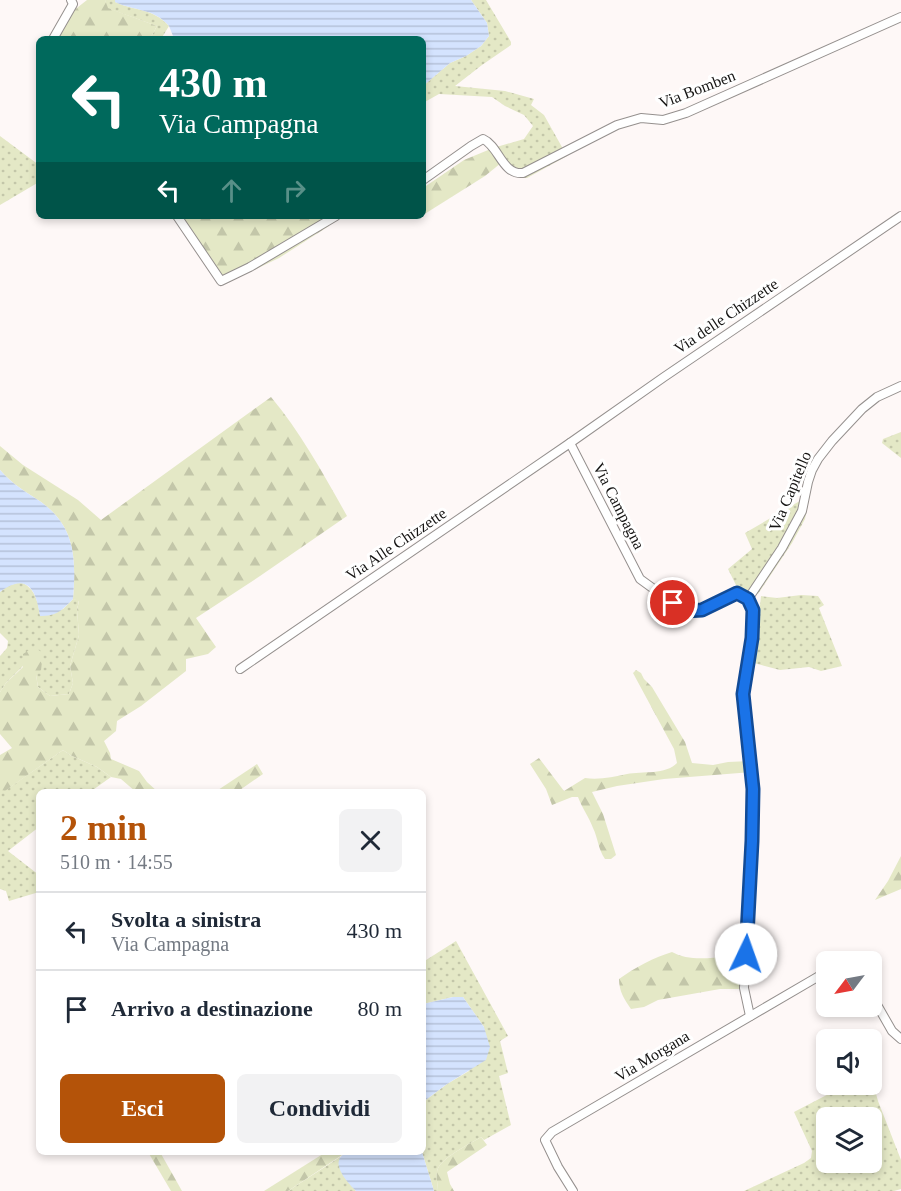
<!DOCTYPE html>
<html lang="it">
<meta charset="utf-8">
<style>
body{margin:0;font-family:Georgia,serif;background:#f2f2f3;color:#1f2937;height:100vh;display:flex;flex-direction:column;font-size:22px;white-space:nowrap}
*{box-sizing:border-box;margin:0}
p{font-size:20px;color:#747a83}
.icon{flex:none;width:33px;height:33px;fill:none;stroke:currentColor;stroke-width:2;stroke-linecap:round;stroke-linejoin:round}
.map{position:relative;flex:1;overflow:hidden}
.side{position:absolute;left:36px;top:789px;width:390px;height:366px;display:flex;flex-direction:column;background:#fff;border-radius:9px;box-shadow:0 3px 9px #0003}
.side>*{flex:none}
.banner{position:absolute;left:36px;top:36px;width:390px;height:183px;border-radius:9px;box-shadow:0 3px 9px #0003;background:#00695c;color:#fff;overflow:hidden}
.needle{width:39px;rotate:238deg}
.tools{position:absolute;left:816px;top:951px;display:grid;gap:12px}
.tools a{display:grid;place-items:center;width:66px;height:66px;border-radius:9px;background:#fff;box-shadow:0 3px 9px #0003;font-size:30px}
.pin{position:absolute;display:grid;place-items:center;width:51px;height:51px;color:#fff;margin:-26px;border:3px solid #fff;border-radius:50%;box-shadow:0 2px 6px #0007}
.me{position:absolute;width:66px;margin:-33px;rotate:3deg;stroke-linejoin:round;filter:drop-shadow(0 0 4px #0008)}
.turn{display:flex;align-items:center;gap:21px;height:126px;padding:0 24px;font-size:27px}
.turn .icon{width:78px;height:78px;stroke-width:2.5}
.turn b{display:block;font-size:42px;line-height:51px}
.lanes{display:flex;align-items:center;height:57px;padding:0 24px;background:#0003;justify-content:center;gap:30px;direction:ltr}
.lanes .off{opacity:.35}
.round{display:grid;place-items:center;flex:none;width:63px;height:63px;border-radius:9px;background:#f2f2f3}
.head{display:flex;align-items:center;justify-content:space-between;height:102px;padding:0 24px}
h1{font-size:36px;font-weight:800;line-height:45px;color:#b45309}
.cta{display:flex;gap:12px;margin-top:auto;padding:12px 24px}
.cta a{flex:1;height:69px;border-radius:9px;background:#b45309;color:#fff;font-size:24px;font-weight:800;line-height:69px;text-align:center}
.cta a+a{background:#f2f2f3;color:#1f2937}
ul{padding:0;list-style:none}
li{display:flex;align-items:center;gap:18px;height:78px;padding:0 24px;border-top:2px solid #e0e1e3}
li div{flex:1}
li b{display:block;font-size:22px}
li em{font-style:normal}
.map>svg:first-child{display:block}
.grass{fill:url(#grass-dots);fill-rule:evenodd}
.forest{fill:url(#forest-firs)}
.water{fill:url(#water-rules)}
.lines{fill:none;stroke-linecap:round;stroke-linejoin:round}
.minor-casing{stroke:#95908e;stroke-width:10}
.minor{stroke:#fff;stroke-width:8}
.route-casing{stroke:#114b97;stroke-width:15}
.route{stroke:#1a73e8;stroke-width:10}
.labels{text-anchor:middle;dominant-baseline:central;stroke-width:6;stroke-linejoin:round;paint-order:stroke}
.street-label{font-size:16px;fill:#151413;stroke:#fff}
</style>
<div class="map">
<svg width="901" height="1191" viewBox="0 0 901 1191">
<defs>
<pattern id="grass-dots" width="8" height="8" patternUnits="userSpaceOnUse" patternTransform="scale(1.5)"><rect width="8" height="8" fill="#e4e8c6"/><path d="M2 2h.1M6 6h.1" fill="none" stroke="#c3c6a9" stroke-width="1.8" stroke-linecap="round"/></pattern>
<pattern id="forest-firs" width="22" height="20" patternUnits="userSpaceOnUse" patternTransform="scale(1.5)"><rect width="22" height="20" fill="#e4e8c6"/><path d="M5 1l3.5 6h-7zM16 11l3.5 6h-7z" fill="#c3c6a9"/></pattern>
<pattern id="water-rules" width="6" height="5" patternUnits="userSpaceOnUse" patternTransform="scale(1.5)"><rect width="6" height="5" fill="#d4e3fe"/><path d="M0 2.5h6" fill="none" stroke="#b5c2d9"/></pattern>
</defs>
<rect width="100%" height="100%" fill="#fef8f7"/>
<g class="grass">
<path d="M105,0H115V2C135,11 153,8 169,26L161,39H146L151,37L157,26L107,8Z"/>
<path d="M471,0H486L511,42V45L482,65L455,86L505,91L534,99L531,105L544,115L567,156L527,178C512,179 501,159 493,148L524,139L533,126L524,115L505,106L492,97L439,94L423,103V86L450,63L466,56L481,46L489,36L487,23Z"/>
<polygon points="0,136 39,165 39,182 0,205"/>
<polygon points="901,432 901,458 882,443 883,439"/>
<polygon points="810,495 805,519 792,543 758,594 756,592 741,595 728,569 752,549 745,533"/>
<path d="M20,582C35,587 38,602 40,615L63,609L73,599L79,600L77,610L79,635L70,666L73,683L69,694L50,696L38,687L36,675L23,666L6,683L0,692V656L7,648L8,641L0,633V592L8,586Z"/>
<polygon points="801,595 818,596 824,605 819,608 842,666 821,671 809,667 780,670 754,663 761,596 777,598"/>
<polygon points="63,750 70,755 97,767 111,777 90,792 39,792 39,827 8,851 39,875 39,892 9,901 6,891 0,889 0,790 6,790"/>
<path d="M456,941L508,1036L500,1041L508,1073L499,1076L511,1125L484,1140L481,1137C470,1144 438,1159 437,1172C436,1178 438,1185 438,1191H434L422,1152L423,1102L447,1084L469,1071L484,1027L463,997H453L423,1004V962Z"/>
<path d="M872,1079L878,1101L901,1160V1189L894,1191H744L804,1163L811,1158L812,1151L794,1112L846,1085L872,1084ZM826,1118H872V1162H826Z"/>
<path d="M340,1157C338,1170 348,1181 356,1191H288Z"/>
</g>
<g class="forest">
<polygon points="87,0 105,0 108,8 157,26 151,37 146,39 55,39 73,11"/>
<polygon points="493,148 501,163 485,176 423,215 423,188 464,160"/>
<polygon points="176,216 323,216 329,226 279,258 225,284"/>
<path d="M271,397C301,433 324,475 347,516L260,576L196,618L216,647L208,654L186,659V671L141,706L117,721L116,731L104,741L110,753L111,759L139,771L147,782L158,792H136L121,779L111,777L97,767L70,755L63,750L5,791L0,790V755L12,748L0,734V692L6,683L23,667V654L34,647L43,653L41,670L36,675L38,687L50,696L69,694L73,683L70,666L79,635L77,610L79,601L73,599C76,560 76,527 41,502C26,492 12,484 0,470V446L23,465L78,500L101,520Z"/>
<path d="M636,670L641,673L644,679L652,687L685,742L692,763L713,765L728,762L750,761L752,772L664,779L617,786L592,792L603,814L616,855L611,859H605C598,849 598,838 593,828C589,817 582,808 578,797H572L552,805L546,789L530,764L539,758L564,791L585,778C599,780 613,777 627,774C642,771 666,775 677,763L674,749L633,673Z"/>
<polygon points="257,764 263,774 237,792 215,792"/>
<polygon points="901,856 901,889 875,900 888,881"/>
<path d="M672,952C693,964 726,956 749,952V991L744,989H720L658,1000L644,1007L631,1009C624,999 619,991 619,979C634,968 655,957 672,952Z"/>
<path d="M481,1137L487,1145L447,1172L450,1184L454,1191H438C438,1185 436,1178 437,1172C438,1159 470,1144 481,1137Z"/>
<polygon points="148,1152 160,1152 182,1191 171,1191"/>
<polygon points="326,1152 345,1152 342,1155 288,1191 264,1191"/>
</g>
<g class="water">
<path d="M115,0H471L487,23L489,36L481,46L466,56L450,63L423,86V39H171L173,36L169,26L171,23L169,26C154,8 134,11 115,2Z"/>
<path d="M0,470C12,484 26,492 41,502C76,527 76,560 73,599C61,611 57,616 40,616C36,589 27,572 0,592Z"/>
<polygon points="453,997 463,997 484,1027 490,1047 486,1060 447,1084 423,1102 423,1004"/>
<path d="M345,1152H422L434,1191H356C349,1184 336,1170 339,1160C339,1158 344,1154 345,1152Z"/>
</g>
<g class="lines">
<g class="minor-casing">
<g id="minor">
<polyline points="53,39 73,4 71,0"/>
<path d="M423,180L471,146L483,139C499,146 502,175 523,173L617,125L641,118L663,120L686,113L901,17"/>
<polyline points="177,216 221,281 250,267 336,216"/>
<polyline points="570,443 640,579 684,611 702,610 737,593 748,599 753,610 752,638 743,694 753,789 752,841 744,988 750,1016"/>
<polyline points="748,599 782,548 802,511 808,482 812,470 818,459 832,441 862,409 877,397 901,386"/>
<polyline points="240,669 570,443 664,377 901,216"/>
<polyline points="872,996 892,1031 901,1039"/>
<polyline points="573,1191 558,1167 545,1140 552,1132 826,972"/>
</g>
</g>
<use href="#minor" class="minor"/>
</g>
<g class="lines">
<g class="route-casing">
<polyline id="route" points="673,603 684,611 702,610 737,593 748,599 753,610 752,638 743,694 753,789 752,841 746,954"/>
</g>
<use href="#route" class="route"/>
</g>
<g class="labels">
<g class="street-label">
<text transform="translate(697 89) rotate(-21)">Via Bomben</text>
<text transform="translate(726 316) rotate(-34)">Via delle Chizzette</text>
<text transform="translate(790 491) rotate(-67)">Via Capitello</text>
<text transform="translate(619 506) rotate(63)">Via Campagna</text>
<text transform="translate(396 544) rotate(-34)">Via Alle Chizzette</text>
<text transform="translate(652 1056) rotate(-31)">Via Morgana</text>
</g>
</g>
</svg>
<div class="tools">
<a><svg class="needle" viewBox="-14 -14 28 28"><path d="M0-13l5 13h-10z" fill="#e53935"/><path d="M0 13l5-13h-10z" fill="#747a83"/></svg></a>
<a><svg class="icon" aria-label="sound" viewBox="0 0 24 24"><path d="M4 9h4l5-4v14l-5-4H4zM17 9q2 3 0 6"/></svg></a>
<a><svg class="icon" aria-label="layers" viewBox="0 0 24 24"><path d="M12 4l9 5-9 5-9-5zM3 14l9 5 9-5"/></svg></a>
</div>
<div class="pin" style="left:673px;top:603px;background:#d93025"><svg class="icon" aria-label="arrive" viewBox="0 0 24 24"><path d="M6 21V4h12l-3 4 3 4H6"/></svg></div>
<svg class="me" style="left:746px;top:954px" viewBox="-20 -20 40 40"><circle r="19" fill="#fff"/><path d="M0-13L10 11 0 6-10 11z" fill="#1a73e8"/></svg>
<div class="banner">
<div class="turn"><svg class="icon" aria-label="left" viewBox="0 0 24 24"><path d="M17 20v-9H6M10 6l-5 5 5 5"/></svg><div><b>430 m</b>Via Campagna</div></div>
<div class="lanes"><svg class="icon" aria-label="left" viewBox="0 0 24 24"><path d="M17 20v-9H6M10 6l-5 5 5 5"/></svg><svg class="icon off" aria-label="ahead" viewBox="0 0 24 24"><path d="M12 20V5M6 11l6-6 6 6"/></svg><svg class="icon off" aria-label="right" viewBox="0 0 24 24"><path d="M7 20v-9h11M14 6l5 5-5 5"/></svg></div>
</div>
<section class="side">
<div class="head"><div><h1>2 min</h1><p>510 m · 14:55</p></div><a class="round"><svg class="icon" aria-label="close" viewBox="0 0 24 24"><path d="M6 6l12 12M18 6L6 18"/></svg></a></div>
<ul>
<li><svg class="icon" aria-label="left" viewBox="0 0 24 24"><path d="M17 20v-9H6M10 6l-5 5 5 5"/></svg><div><b>Svolta a sinistra</b><p>Via Campagna</p></div><em>430 m</em></li>
<li><svg class="icon" aria-label="arrive" viewBox="0 0 24 24"><path d="M6 21V4h12l-3 4 3 4H6"/></svg><div><b>Arrivo a destinazione</b></div><em>80 m</em></li>
</ul>
<div class="cta"><a>Esci</a><a>Condividi</a></div>
</section>
</div>
